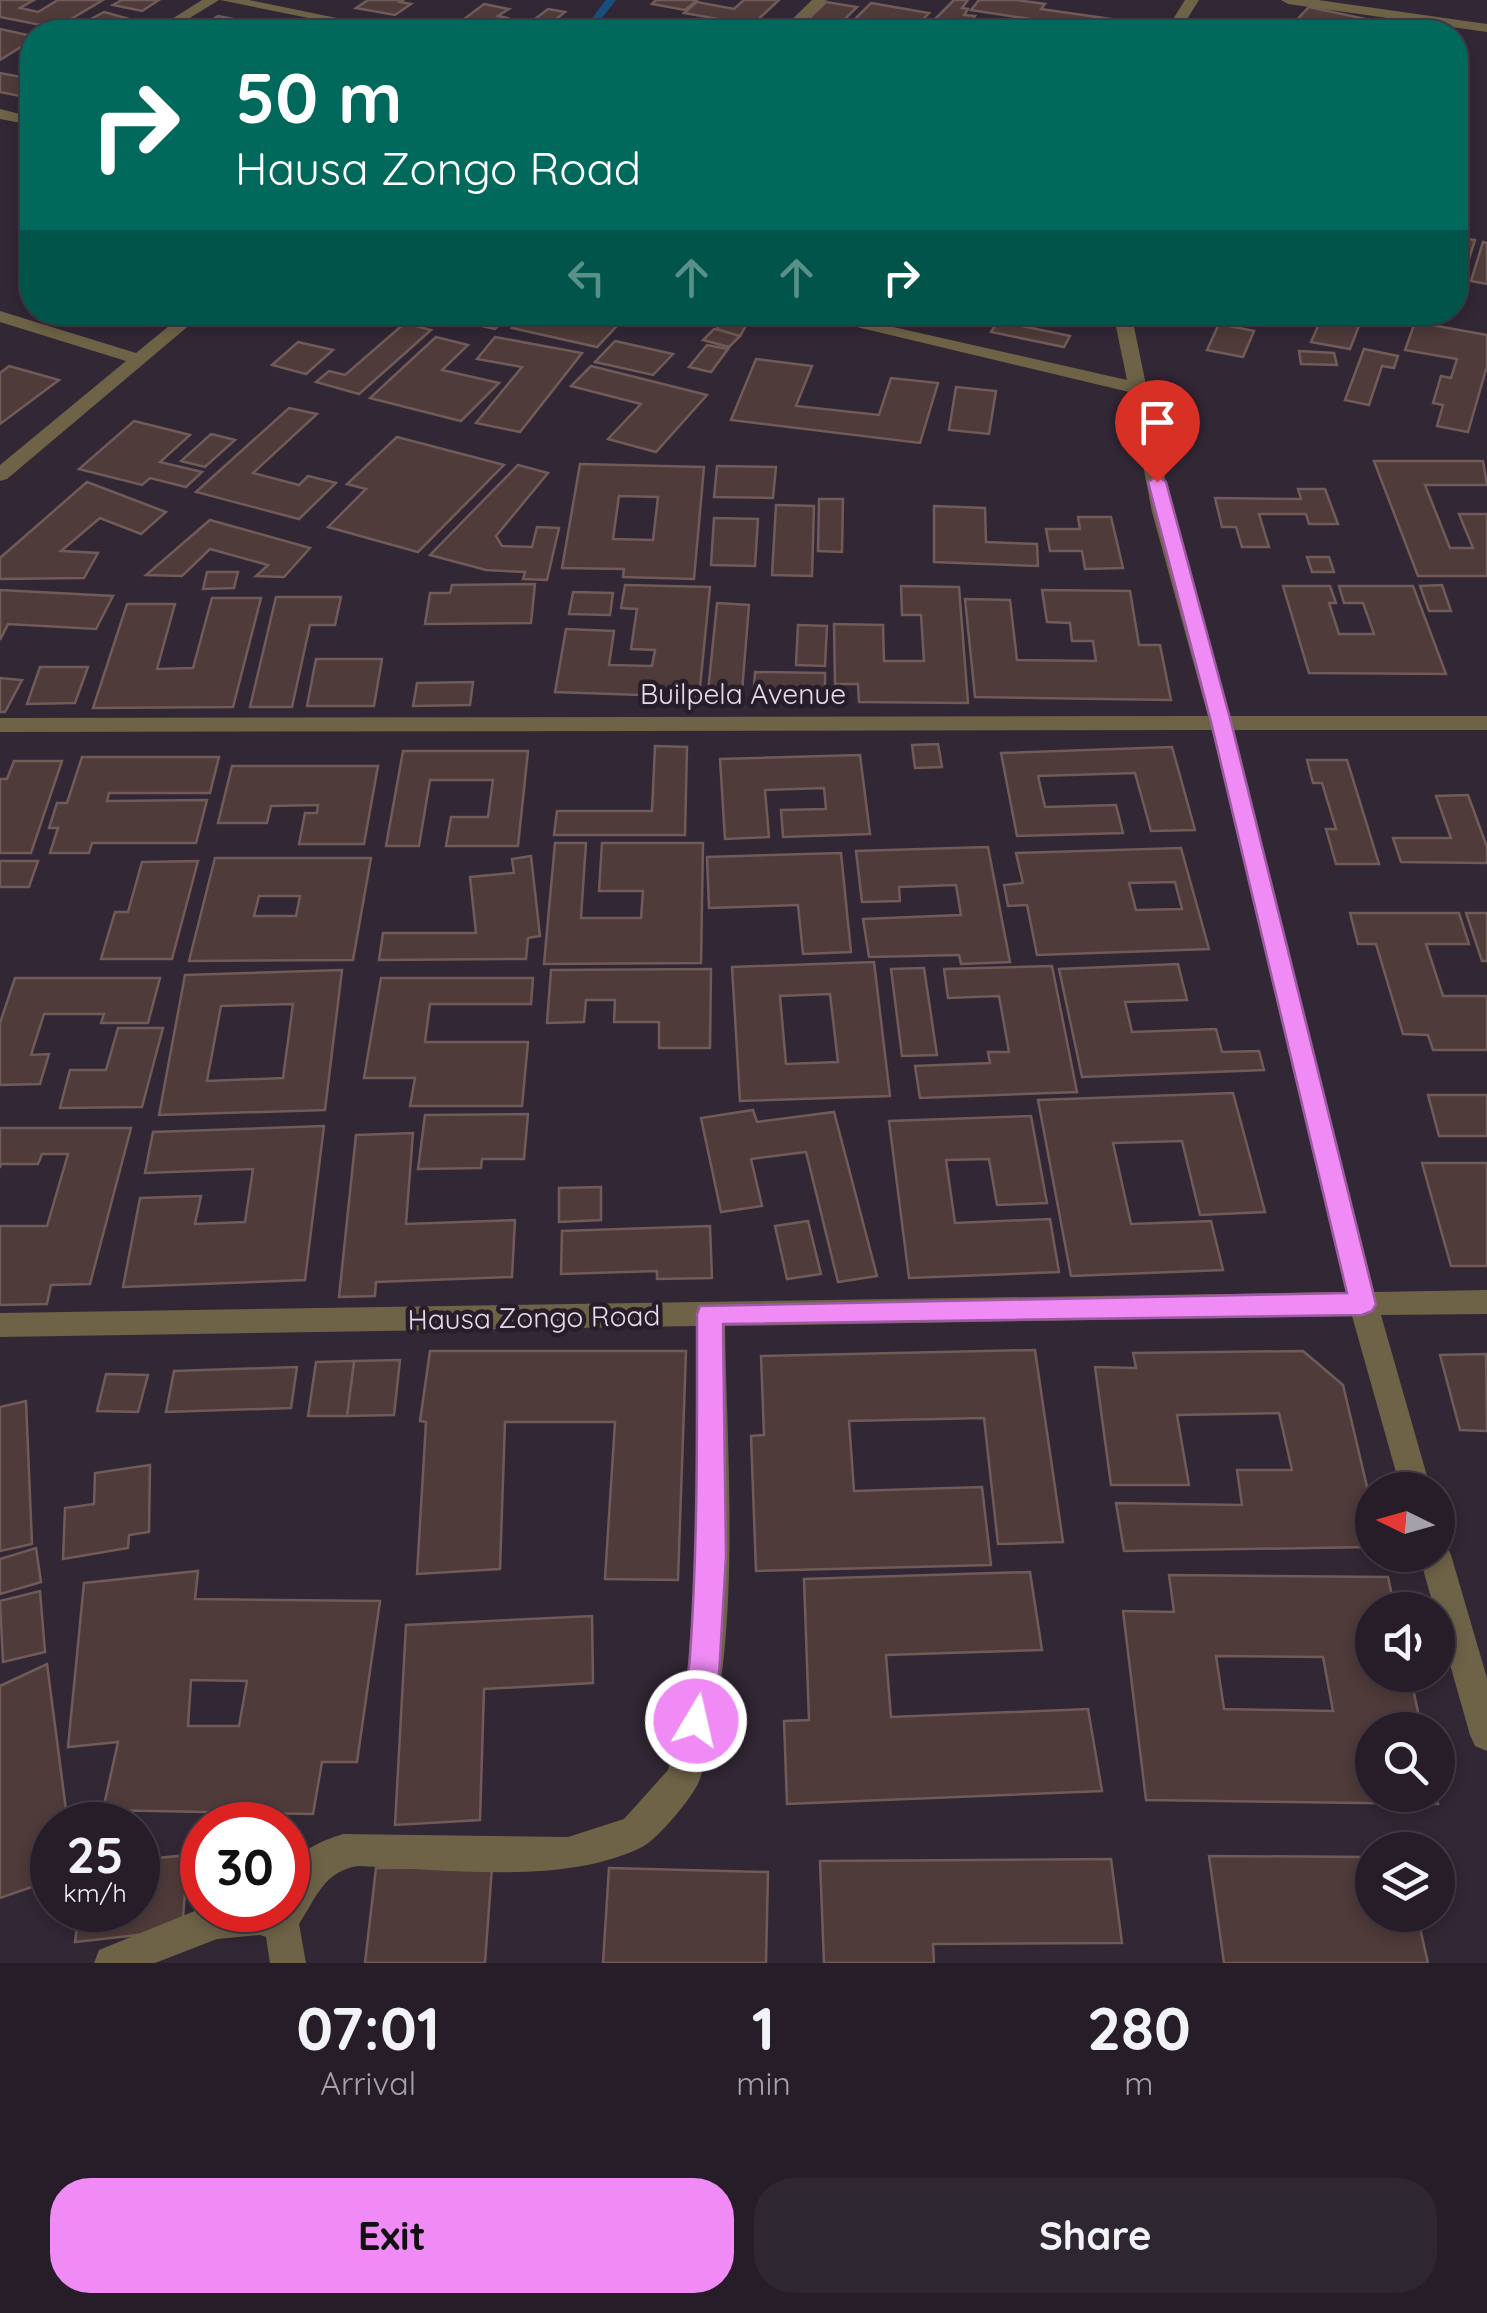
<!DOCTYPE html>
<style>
body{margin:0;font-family:Quicksand,sans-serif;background:#2e2630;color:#f1f3f6;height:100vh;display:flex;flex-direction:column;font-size:38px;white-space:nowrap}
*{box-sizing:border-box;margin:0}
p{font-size:32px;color:#a4a2a8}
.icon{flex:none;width:55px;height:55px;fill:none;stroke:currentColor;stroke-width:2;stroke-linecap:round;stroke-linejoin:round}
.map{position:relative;height:1963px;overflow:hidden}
.sheet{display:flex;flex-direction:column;background:#261d28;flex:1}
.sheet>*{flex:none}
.top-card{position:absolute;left:20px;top:20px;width:1448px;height:305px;border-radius:40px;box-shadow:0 5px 15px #0003,0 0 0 2px #423b45;background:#00695c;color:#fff;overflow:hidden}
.needle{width:65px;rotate:275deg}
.fabs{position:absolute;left:1355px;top:1472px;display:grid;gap:20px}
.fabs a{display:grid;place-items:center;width:100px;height:100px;border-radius:50%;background:#261d28;box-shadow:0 5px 15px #0003,0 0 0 2px #423b45;font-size:50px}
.speed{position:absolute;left:30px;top:1802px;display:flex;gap:20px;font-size:50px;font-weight:700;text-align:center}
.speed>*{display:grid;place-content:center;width:130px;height:130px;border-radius:50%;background:#261d28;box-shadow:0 5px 15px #0003,0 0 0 2px #423b45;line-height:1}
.speed small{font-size:25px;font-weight:400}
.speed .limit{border:15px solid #d22;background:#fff;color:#111}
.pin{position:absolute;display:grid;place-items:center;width:85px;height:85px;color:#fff;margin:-102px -42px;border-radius:50% 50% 50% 0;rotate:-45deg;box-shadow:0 0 10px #0007}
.pin .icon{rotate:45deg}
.me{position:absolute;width:110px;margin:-55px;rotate:9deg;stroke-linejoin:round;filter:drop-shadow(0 0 8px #0008)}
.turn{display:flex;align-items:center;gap:35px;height:210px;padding:0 50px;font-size:45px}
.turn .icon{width:130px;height:130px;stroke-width:2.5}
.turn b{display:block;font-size:70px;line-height:85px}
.lanes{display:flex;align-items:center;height:95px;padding:0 50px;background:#0003;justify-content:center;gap:50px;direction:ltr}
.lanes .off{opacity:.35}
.eta{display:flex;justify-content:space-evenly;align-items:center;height:170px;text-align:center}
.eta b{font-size:60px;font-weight:800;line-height:70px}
.button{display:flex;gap:20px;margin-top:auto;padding:20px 50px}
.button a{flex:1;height:115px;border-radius:40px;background:#f08bf6;color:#111;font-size:40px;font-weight:800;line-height:115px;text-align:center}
.button a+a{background:#2e2630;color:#f1f3f6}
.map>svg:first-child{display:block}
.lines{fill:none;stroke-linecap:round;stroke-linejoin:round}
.stream{fill:#174f7e;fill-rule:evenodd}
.building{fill:#4f3b39;stroke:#715b58;stroke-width:2.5;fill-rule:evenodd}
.minor{fill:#6f6347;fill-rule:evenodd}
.route{fill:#f08bf6;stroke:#9c5aa0;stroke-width:2.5}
.labels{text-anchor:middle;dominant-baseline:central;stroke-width:9;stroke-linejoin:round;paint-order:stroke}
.street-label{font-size:28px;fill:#e4dce6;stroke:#281d2b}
</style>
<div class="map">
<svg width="1487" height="1963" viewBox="0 0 1487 1963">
<rect width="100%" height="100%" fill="#322735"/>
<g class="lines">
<polygon class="stream" points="606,0 616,0 591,32 581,32"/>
</g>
<g class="building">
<polygon points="0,0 34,0 20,8 38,12 58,0 103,0 56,28 0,17"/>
<polygon points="122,0 159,0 142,11 113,5"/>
<polygon points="368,0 404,0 400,2 411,4 395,15 356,8"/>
<polygon points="656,0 697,0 685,10 652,4"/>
<polygon points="744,0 779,0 752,25 684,13 697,2 734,9"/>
<polygon points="954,0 968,0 962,8 968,9 964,15 975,16 971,22 1041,32 958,32 926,28"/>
<polygon points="979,0 1016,0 1045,4 1041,9 1111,19 1103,32 1072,32 1076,26 971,10"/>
<polygon points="826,2 857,7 832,32 795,32"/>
<polygon points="871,3 929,13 911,32 878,32 886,24 855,19"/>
<polygon points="484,4 509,9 498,16 507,18 489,32 455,26"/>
<polygon points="1309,7 1389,24 1382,32 1330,29 1326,32 1285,32"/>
<polygon points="548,9 565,12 540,32 518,32"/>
<polygon points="104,12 133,20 109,32 66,32"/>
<polygon points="218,16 238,20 220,32 193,32"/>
<polygon points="0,29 32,36 32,40 0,60"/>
<polygon points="32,70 32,93 25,97 0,92 0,73 21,77"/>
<polygon points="1455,237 1475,240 1455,303"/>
<polygon points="1483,242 1487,243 1487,284 1471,281"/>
<polygon points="461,312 511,312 495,329 454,320"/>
<polygon points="527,312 576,319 582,312 630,312 597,347 512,328"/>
<polygon points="671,312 741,312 747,324 740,336 719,330 714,321"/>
<polygon points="980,312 1028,312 1020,324 978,316"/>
<polygon points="1260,312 1363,312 1364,313 1350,349 1311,342 1319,324"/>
<polygon points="998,321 1070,336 1064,347 991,332"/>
<polygon points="1415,322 1487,335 1487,366 1468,432 1437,426 1443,405 1433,403 1441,376 1451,378 1457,359 1405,350"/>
<polygon points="405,323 431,330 359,394 316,382 329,371 345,375"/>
<polygon points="1219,324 1254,331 1243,357 1207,350"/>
<polygon points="714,329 719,330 740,336 729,347 703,340"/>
<polygon points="436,337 468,345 442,370 499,383 461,421 370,398"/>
<polygon points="495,337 582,353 520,432 476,423 522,367 477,359"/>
<polygon points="615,341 673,354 653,375 595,362"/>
<polygon points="298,342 333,350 306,374 272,365"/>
<polygon points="707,345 728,349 711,372 689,367"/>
<polygon points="1364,349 1398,356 1394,368 1382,366 1369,405 1345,400"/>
<polygon points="1299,351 1334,353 1337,365 1301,364"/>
<polygon points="756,359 812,366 796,406 879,415 891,378 938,383 920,443 731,420"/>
<polygon points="9,366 59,380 0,424 0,373"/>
<polygon points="591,366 707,395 656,452 608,439 641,404 571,386"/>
<polygon points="956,387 996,391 989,434 949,430"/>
<polygon points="289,408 317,414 253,473 299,485 308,476 336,483 299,519 196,492"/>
<polygon points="134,421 190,435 160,462 202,472 186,487 150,478 142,485 79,469"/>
<polygon points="211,434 235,440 205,467 181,461"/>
<polygon points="397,437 504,465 418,552 328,527 366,489 347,484"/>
<polygon points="1374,461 1483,461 1487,485 1425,485 1450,548 1473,548 1459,514 1487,514 1487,576 1418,576"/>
<path d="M580,464L704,467L694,579L623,577L624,569L562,568ZM619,496L658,497L653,540L613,539Z"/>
<polygon points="518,465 548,473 496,536 502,546 532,547 537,527 559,528 547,580 523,579 525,572 486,570 430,555"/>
<polygon points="717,466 776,467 773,498 714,497"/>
<polygon points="87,482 166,512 141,534 100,518 61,551 98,553 84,578 0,579 0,558"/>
<polygon points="1298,489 1325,489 1338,524 1309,524 1306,514 1259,514 1269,547 1242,547 1236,527 1222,527 1215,498 1301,499"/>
<polygon points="819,499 843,499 842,552 818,551"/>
<polygon points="776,505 814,506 812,576 772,575"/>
<polygon points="934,506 985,508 986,542 1037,544 1038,566 934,562"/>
<polygon points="1078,517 1111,517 1123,568 1085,569 1082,551 1050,551 1046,529 1080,529"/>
<polygon points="714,518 758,519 755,566 711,565"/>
<polygon points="210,520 310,548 284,577 256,576 268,565 210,549 182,576 146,575"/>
<polygon points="1307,557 1329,557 1334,572 1312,572"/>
<polygon points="207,572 238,572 234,588 203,589"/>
<polygon points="535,584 531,623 425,624 430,593 450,593 452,585"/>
<polygon points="625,585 710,587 699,697 555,692 566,629 614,631 609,665 652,666 655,650 631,649 637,609 621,608"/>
<polygon points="1442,585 1451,611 1429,611 1420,586"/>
<polygon points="901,586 959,587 968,703 859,702 858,684 835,684 834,624 883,625 884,661 924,661 921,615 902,615"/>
<polygon points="1283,586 1330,586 1336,603 1329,603 1339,634 1374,634 1363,603 1344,603 1339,586 1413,586 1446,674 1309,673"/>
<polygon points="0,590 113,596 96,629 8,624 0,640"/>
<polygon points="1042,590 1130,591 1139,645 1160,645 1171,700 975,697 965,599 1010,600 1017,660 1096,661 1093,641 1072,641 1070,623 1047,622"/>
<polygon points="573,592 613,593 610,615 569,614"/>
<polygon points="276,597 341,597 335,625 310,625 292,707 250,707"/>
<polygon points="212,598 261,598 233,707 93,708 127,604 175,604 157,669 193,668"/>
<polygon points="717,603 749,605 741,704 707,702"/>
<polygon points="798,625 827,626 825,666 796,665"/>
<polygon points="316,659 382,659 374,706 307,706"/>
<polygon points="40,667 88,667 75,703 27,704"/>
<polygon points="755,672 825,673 825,703 753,701"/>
<polygon points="0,678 22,680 5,712 0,712"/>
<polygon points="473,682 470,705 413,706 417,683"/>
<polygon points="938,744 942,767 915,768 912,745"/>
<polygon points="655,746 687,747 685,835 554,835 557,811 652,811"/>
<polygon points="1172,747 1195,830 1151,831 1135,773 1038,776 1045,807 1116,805 1123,833 1017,836 1001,753"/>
<polygon points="403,751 528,751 518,846 446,846 451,817 488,817 493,780 430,780 419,846 386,846"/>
<polygon points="860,755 870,834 783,837 781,810 826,809 824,788 765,790 769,837 725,839 720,759"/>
<polygon points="82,757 219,757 210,793 109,793 107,801 207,800 196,843 92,843 89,853 50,853 58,828 49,828 57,803 67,803"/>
<polygon points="1307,760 1347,760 1379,864 1336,864 1326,829 1336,829 1322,783 1313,783"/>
<polygon points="14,761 62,761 31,853 0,853 0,779 7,779"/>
<polygon points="232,766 378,766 364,844 299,844 305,813 317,813 318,805 271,806 267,823 218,823"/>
<polygon points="1468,795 1487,847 1487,863 1401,862 1393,838 1451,838 1436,796"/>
<polygon points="555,843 586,843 581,918 641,918 643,891 599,891 602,843 703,843 701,963 544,964"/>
<polygon points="988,847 1010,962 961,964 959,955 869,957 863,919 961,915 956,885 899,887 900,901 862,902 856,851"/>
<path d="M1181,848L1209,949L1037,955L1027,905L1008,906L1004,885L1023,883L1016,853ZM1175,882L1182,909L1136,910L1129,883Z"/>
<polygon points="841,853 851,952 803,954 798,905 709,908 707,857"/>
<polygon points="531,856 540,936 528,938 526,959 379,960 383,933 476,933 470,877 514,873 512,859"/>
<path d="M215,858H371L353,960L189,961ZM259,896H300L296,916H254Z"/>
<polygon points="0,861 38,861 29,887 0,887"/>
<polygon points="198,861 172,959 101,959 115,912 128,912 142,862"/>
<polygon points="1350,913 1459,913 1469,944 1426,944 1443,996 1487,996 1487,1050 1433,1050 1428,1035 1403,1034 1376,944 1358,944"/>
<polygon points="1466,913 1487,913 1487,961 1482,961"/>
<path d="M874,962L890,1096L740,1101L732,967ZM830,994L838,1062L786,1064L780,996Z"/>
<polygon points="1178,964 1187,1000 1125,1002 1132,1032 1216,1029 1222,1052 1259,1051 1264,1070 1082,1077 1059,969"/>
<polygon points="1052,966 1077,1092 920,1098 915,1066 990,1063 988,1052 1009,1052 999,996 948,998 944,969"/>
<polygon points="924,968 937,1055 902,1056 891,969"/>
<polygon points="711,969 710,1048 659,1048 659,1022 614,1022 615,1000 586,1000 584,1022 547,1023 551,970"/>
<path d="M342,970L325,1110L159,1115L185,975ZM293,1004L283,1078L207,1081L221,1006Z"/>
<polygon points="15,978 160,978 148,1023 101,1023 104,1014 44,1014 31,1055 49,1054 40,1084 0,1085 0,1023"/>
<polygon points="381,978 533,978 531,1004 430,1004 425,1042 528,1042 522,1106 410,1106 415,1078 364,1078"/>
<polygon points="118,1028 163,1028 142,1107 60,1108 70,1070 106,1070"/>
<polygon points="1233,1093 1265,1212 1200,1215 1182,1141 1113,1143 1131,1224 1211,1221 1223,1270 1071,1276 1038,1100"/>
<polygon points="1428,1095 1487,1095 1487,1136 1439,1136"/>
<polygon points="753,1110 757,1122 834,1112 877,1276 838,1282 806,1152 751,1159 762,1206 721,1212 701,1118"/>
<polygon points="528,1114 524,1159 482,1159 481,1168 418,1169 425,1115"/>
<polygon points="1031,1116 1047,1203 997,1205 989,1159 946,1160 955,1223 1050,1219 1059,1272 909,1278 889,1121"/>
<polygon points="324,1126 305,1280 123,1287 140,1198 201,1196 195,1224 245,1222 253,1169 145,1173 153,1132"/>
<polygon points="0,1128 131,1128 90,1284 51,1285 47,1304 0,1305 0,1226 47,1226 68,1154 42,1154 38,1164 1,1164 0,1168"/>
<polygon points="413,1133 406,1224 515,1220 512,1277 376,1282 375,1296 339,1297 356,1135"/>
<polygon points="1422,1163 1487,1163 1487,1266 1451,1266"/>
<polygon points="601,1187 601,1220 559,1222 559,1188"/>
<polygon points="808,1221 821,1274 787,1279 775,1226"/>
<polygon points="710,1226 712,1278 657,1279 657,1271 561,1274 562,1231"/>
<polygon points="1035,1350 1063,1542 998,1544 984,1418 849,1421 854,1491 982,1487 991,1565 756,1571 751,1436 764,1435 761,1356"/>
<polygon points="430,1351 686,1351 678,1580 605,1579 615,1422 505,1422 500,1569 417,1574 426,1422 420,1421"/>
<polygon points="1303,1351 1343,1385 1372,1508 1372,1547 1124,1551 1116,1503 1242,1505 1237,1470 1292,1470 1279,1413 1177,1415 1189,1485 1111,1485 1095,1367 1136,1368 1133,1353"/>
<polygon points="1486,1354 1487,1431 1460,1430 1440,1355"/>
<polygon points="400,1360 394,1415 347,1416 354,1361"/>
<polygon points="354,1361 347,1416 308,1416 316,1362"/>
<polygon points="297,1367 291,1408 166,1412 174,1371"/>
<polygon points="106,1374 148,1375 138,1412 97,1411"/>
<polygon points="26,1401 32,1544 0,1551 0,1407"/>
<polygon points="150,1465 149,1532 129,1535 128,1548 63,1559 65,1508 94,1504 95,1473"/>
<polygon points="36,1548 41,1582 0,1594 0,1559"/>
<path d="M198,1571L195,1599L380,1601L357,1762H322L313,1814L103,1810L118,1742L68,1747L84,1583ZM191,1680L247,1681L239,1726H188Z"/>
<polygon points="1030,1572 1042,1650 886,1655 891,1717 1088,1709 1102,1791 787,1804 784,1721 809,1720 804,1579"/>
<path d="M1169,1575L1388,1577L1395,1610H1372V1675H1410L1422,1730H1372V1795H1436L1438,1804L1146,1800L1123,1611L1174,1612ZM1216,1656L1323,1657L1333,1711L1224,1709Z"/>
<polygon points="40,1591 45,1652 3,1662 0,1601"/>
<polygon points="592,1616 593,1683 484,1689 480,1820 395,1825 406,1625"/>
<polygon points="47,1664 68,1825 52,1825 52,1880 0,1898 0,1686"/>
<polygon points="188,1855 182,1930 75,1942 79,1910 138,1910 138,1860"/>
<polygon points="1209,1856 1372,1857 1372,1915 1417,1915 1428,1963 1224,1963"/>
<polygon points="1111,1859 1122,1943 933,1944 934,1963 824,1963 820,1861"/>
<polygon points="492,1867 485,1963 365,1963 376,1868"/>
<polygon points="609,1868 768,1872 766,1963 603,1963"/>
</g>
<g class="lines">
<g class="minor">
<polygon points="202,0 219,0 167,32 151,32"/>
<polygon points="220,0 249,0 405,32 378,32"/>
<polygon points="812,0 827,0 794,32 779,32"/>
<polygon points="1185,0 1199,0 1179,32 1165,32"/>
<polygon points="1281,0 1318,0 1487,24 1487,32 1288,4"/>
<polygon points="0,109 32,117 32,125 0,119"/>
<polygon points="0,311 136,353 186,312 205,312 7,479 0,481 0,465 126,361 0,322"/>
<path d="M794,312H827L1127,380L1113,312H1131L1172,512L1230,716H1487V730H1234L1374,1292L1487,1290V1314L1381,1315L1431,1490H1401L1352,1316L725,1326C727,1468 743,1643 700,1779C695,1795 657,1840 642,1847C564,1886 445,1869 358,1866C323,1872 317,1897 299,1924L306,1963H270L266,1937L260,1935L217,1939L155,1963H94L99,1950L202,1908L288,1910C288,1862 296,1849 343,1834L568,1837L624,1819L668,1770L686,1693L696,1557V1326L0,1337V1313L1346,1292L1212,730L0,732V718L1208,716L1152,512L1129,392Z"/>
<polygon points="1438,1542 1446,1545 1451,1555 1487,1678 1487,1751 1475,1746 1470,1735 1419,1555 1438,1555"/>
</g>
</g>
<path class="route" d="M1157,476L1166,482L1231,722L1376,1304L1372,1311L1362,1315L723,1324L726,1556L718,1692L707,1732L696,1736L685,1732C679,1715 689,1676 690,1656C698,1542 697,1428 697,1314L700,1306L1347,1293L1211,722L1148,482Z"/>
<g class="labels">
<g class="street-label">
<text x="743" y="693">Builpela Avenue</text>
<text transform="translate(534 1317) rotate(-1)">Hausa Zongo Road</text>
</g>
</g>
</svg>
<div class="fabs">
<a><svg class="needle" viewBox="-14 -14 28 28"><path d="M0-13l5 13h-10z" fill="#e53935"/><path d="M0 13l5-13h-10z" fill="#a4a2a8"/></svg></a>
<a><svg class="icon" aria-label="sound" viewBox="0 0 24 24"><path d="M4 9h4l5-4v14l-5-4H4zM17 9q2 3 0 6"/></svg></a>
<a><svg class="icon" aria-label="search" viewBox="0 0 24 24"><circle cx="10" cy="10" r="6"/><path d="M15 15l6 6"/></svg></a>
<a><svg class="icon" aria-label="layers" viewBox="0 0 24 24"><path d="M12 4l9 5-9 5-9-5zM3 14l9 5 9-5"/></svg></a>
</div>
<div class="speed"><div>25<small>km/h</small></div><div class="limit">30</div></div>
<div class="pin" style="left:1157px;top:482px;background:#d93025"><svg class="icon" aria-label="arrive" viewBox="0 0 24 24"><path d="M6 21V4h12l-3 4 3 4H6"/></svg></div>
<svg class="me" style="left:696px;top:1721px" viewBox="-20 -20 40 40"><circle r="17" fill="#f08bf6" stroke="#fff" stroke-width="3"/><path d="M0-11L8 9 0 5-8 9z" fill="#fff"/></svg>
<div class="top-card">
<div class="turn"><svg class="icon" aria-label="right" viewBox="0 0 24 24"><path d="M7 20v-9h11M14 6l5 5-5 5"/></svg><div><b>50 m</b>Hausa Zongo Road</div></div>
<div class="lanes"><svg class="icon off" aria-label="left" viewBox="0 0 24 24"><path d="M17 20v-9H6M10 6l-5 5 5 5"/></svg><svg class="icon off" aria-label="ahead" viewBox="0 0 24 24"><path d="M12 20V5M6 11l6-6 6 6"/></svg><svg class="icon off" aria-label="ahead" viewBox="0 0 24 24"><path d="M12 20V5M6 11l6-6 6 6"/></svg><svg class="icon" aria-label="right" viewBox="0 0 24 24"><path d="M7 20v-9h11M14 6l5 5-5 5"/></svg></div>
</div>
</div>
<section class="sheet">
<div class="eta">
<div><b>07:01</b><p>Arrival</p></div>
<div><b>1</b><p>min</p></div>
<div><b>280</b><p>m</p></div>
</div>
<div class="button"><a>Exit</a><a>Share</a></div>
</section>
